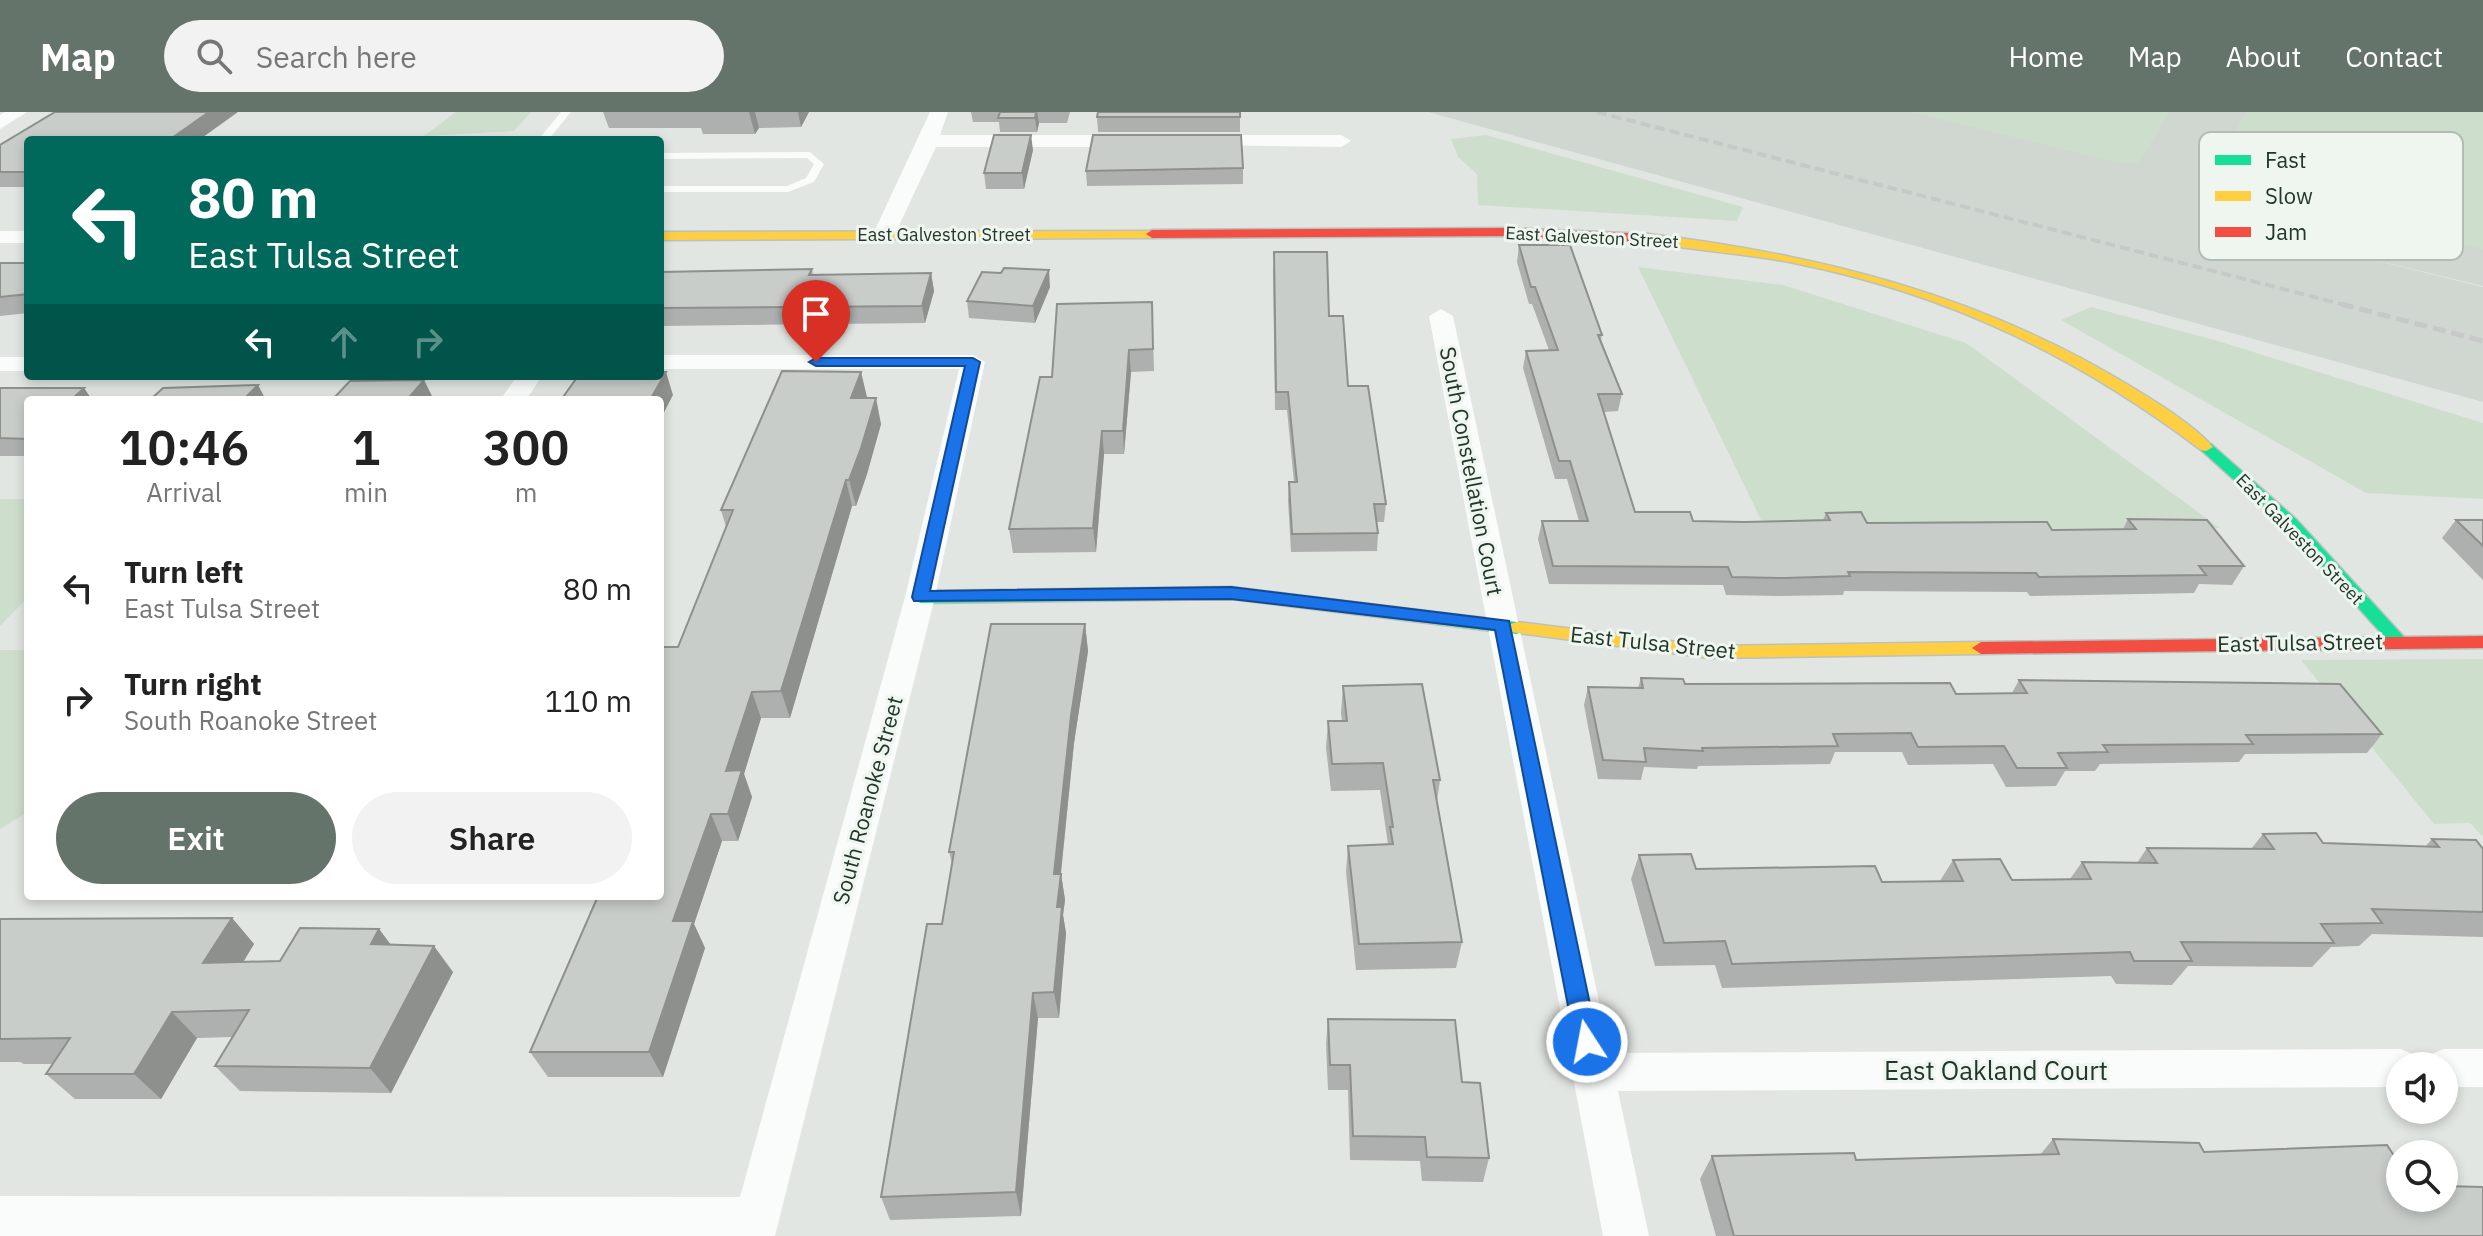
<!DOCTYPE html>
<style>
body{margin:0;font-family:"IBM Plex Sans",sans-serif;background:#f2f2f2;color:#222;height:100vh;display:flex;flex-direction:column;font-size:30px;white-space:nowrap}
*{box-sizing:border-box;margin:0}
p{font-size:26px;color:#767676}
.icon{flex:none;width:44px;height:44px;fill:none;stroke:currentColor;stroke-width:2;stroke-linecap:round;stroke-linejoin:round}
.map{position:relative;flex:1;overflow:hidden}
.sheet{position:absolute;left:24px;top:284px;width:640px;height:504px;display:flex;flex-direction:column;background:#fff;border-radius:8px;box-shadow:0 4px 12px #0003}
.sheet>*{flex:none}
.banner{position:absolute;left:24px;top:24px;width:640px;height:244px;border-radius:8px;box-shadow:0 4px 12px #0003;background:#00695c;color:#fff;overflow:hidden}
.fabs{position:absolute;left:2386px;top:940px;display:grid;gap:16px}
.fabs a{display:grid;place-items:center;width:72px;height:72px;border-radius:50%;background:#fff;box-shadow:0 4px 12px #0003;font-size:40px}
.pin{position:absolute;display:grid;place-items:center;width:68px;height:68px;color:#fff;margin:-82px -34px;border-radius:50% 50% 50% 0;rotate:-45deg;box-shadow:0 0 8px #0007}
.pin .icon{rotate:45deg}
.me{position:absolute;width:88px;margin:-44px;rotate:349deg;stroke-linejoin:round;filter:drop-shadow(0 0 6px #0008)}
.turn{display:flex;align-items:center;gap:28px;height:168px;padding:0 32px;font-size:36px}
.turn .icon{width:104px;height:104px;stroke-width:2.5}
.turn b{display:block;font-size:56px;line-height:68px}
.lanes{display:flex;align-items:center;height:76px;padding:0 32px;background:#0003;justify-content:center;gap:40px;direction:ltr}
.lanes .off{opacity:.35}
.eta{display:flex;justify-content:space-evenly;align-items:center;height:136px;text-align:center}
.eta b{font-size:48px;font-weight:600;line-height:56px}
.button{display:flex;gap:16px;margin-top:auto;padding:16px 32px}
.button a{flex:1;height:92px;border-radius:48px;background:#65746a;color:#fff;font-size:32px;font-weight:600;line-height:92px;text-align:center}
.button a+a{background:#f2f2f2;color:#222}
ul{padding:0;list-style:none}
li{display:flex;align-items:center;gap:24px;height:112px;padding:0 32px}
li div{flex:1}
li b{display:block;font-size:30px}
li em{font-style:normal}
header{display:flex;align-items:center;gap:48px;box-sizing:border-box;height:112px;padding:0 40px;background:#65746a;color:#fff}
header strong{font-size:38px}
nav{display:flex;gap:44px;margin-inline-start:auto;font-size:28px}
.search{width:560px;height:72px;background:#f2f2f2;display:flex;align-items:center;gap:20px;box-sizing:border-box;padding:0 28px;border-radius:44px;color:#767676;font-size:30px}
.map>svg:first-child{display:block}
.built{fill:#d0d7d1}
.green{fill:#cedecc}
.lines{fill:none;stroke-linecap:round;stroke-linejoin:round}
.fast-casing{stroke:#bbc2bd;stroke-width:3}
.slow-casing{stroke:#bbc2bd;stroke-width:3}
.jam-casing{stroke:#bbc2bd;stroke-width:3}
.lane{fill:#fafbfb;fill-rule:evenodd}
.street{fill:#fafbfb;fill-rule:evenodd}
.fast{fill:#16e098;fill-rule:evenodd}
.slow{fill:#ffcf43;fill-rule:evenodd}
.jam{fill:#f24e42;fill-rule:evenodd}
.rail-far1{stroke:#c6c9c7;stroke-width:4;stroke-dasharray:10 5;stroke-linecap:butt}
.rail{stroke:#c6c9c7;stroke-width:5;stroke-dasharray:13 6;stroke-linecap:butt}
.wall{fill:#adb0ae}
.shaded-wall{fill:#8d908d}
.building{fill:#c9cdca;stroke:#8d908d;stroke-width:2}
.route{fill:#1a73e8;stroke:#114b97;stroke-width:2}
.labels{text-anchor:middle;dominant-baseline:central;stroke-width:6;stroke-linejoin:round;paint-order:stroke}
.far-street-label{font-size:18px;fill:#223629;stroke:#eff6f0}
.street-label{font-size:22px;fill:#223629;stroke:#eff6f0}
.near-street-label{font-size:26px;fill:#223629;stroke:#eff6f0}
.key{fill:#eff6f0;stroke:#b2bcb4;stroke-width:2}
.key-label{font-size:22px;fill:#223629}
</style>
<header>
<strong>Map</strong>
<div class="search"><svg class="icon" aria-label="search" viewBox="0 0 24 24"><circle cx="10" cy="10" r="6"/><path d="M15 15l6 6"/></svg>Search here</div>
<nav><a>Home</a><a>Map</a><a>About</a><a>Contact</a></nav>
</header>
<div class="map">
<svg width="2483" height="1124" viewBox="0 0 2483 1124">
<rect width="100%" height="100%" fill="#e1e6e2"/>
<polygon class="built" points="1428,0 2483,0 2483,174 2320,135 2483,175 2483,290"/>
<g class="green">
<polygon points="456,0 531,0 514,19 424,24"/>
<polygon points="1912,0 2170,0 2138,50 2120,51"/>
<polygon points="2246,0 2483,0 2483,137 2346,105 2226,67 2216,59"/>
<polygon points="1486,23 1743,95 1737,109 1478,93 1477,62 1458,45 1451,27"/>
<polygon points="1638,155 1783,173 1966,231 2220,416 1766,418"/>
<polygon points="2091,195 2218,229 2483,311 2483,387 2366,381 2061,208"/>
<polygon points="0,387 28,387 28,485 0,514"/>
<polygon points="0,538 28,538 28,700 0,717"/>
<polygon points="2483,547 2483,725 2470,711 2434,712 2301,548"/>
</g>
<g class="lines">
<g class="fast-casing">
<g id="fast">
<polygon points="2206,331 2211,332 2296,407 2403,524 2406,528 2403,532 2391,532 2284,413 2201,338 2199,335"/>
<polygon points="1231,475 1517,510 1526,516 1517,522 1231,487 920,491 912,485 920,479"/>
</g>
</g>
<g class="slow-casing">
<g id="slow">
<polygon points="1156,119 1156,125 1152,126 660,128 660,120"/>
<path d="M1648,122C1817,142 1979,183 2125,271C2153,288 2192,311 2213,335L2206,339L2201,338C2076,244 1949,182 1794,151C1745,141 1693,139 1644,129V123Z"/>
<polygon points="1517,510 1710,534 1981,530 1990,536 1981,542 1710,546 1511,520 1508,516 1511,512"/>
</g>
</g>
<g class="jam-casing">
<g id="jam">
<polygon points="1505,116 1648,122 1654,126 1648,130 1505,124 1152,126 1146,122 1152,118"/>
<polygon points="2483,524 2483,536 1981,542 1972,536 1981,530"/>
</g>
</g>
<g class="lane">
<polygon points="561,0 571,0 548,28 538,28"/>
<polygon points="810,40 824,52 814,70 788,80 660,80 660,74 787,74 806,66 814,52 807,46 660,47 660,41"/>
</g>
<g class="street">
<polygon points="5,0 27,0 0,17 0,3"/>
<polygon points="930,0 948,0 940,23 1133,23 1143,29 1133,35 936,35 895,122 892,127 876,127 873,122"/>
<polygon points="1200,23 1341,23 1351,29 1341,35 1193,33 1190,29"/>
<rect x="0" y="119" width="28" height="12"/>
<polygon points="1441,197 1453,204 1610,941 2400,937 2415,943 2420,954 2400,954 2400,975 1618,979 1649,1124 1603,1124 1429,204"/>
<polygon points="660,243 973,243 985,250 935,485 775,1124 0,1124 0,1084 740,1085 905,485 959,257 660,257"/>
<rect x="0" y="245" width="28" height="14"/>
<polygon points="517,264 542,264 526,288 500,288"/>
<polygon points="2444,937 2483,937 2483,975 2444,975 2444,954 2424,954 2429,943"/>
</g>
<use href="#fast" class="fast"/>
<use href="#slow" class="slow"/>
<use href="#jam" class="jam"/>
<polyline class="rail-far1" points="1597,0 2349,194"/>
<polyline class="rail" points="2341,192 2483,229"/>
</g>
<g class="wall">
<polygon points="603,0 809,0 801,15 759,16 755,22 703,22 701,16 609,16"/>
<polygon points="971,0 1070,0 1067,11 1039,11 1037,20 1000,20 999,10 973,10"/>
<polygon points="1240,0 1240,20 1098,20 1097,5"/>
<polygon points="28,28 28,75 0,75 0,33"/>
<polygon points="1033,38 1024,77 986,77 984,61"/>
<polygon points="1243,56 1243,72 1087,74 1086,59"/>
<polygon points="1519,133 1602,223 1601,228 1622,282 1618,299 1604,300 1635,400 1693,409 1744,410 1823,408 1826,401 1867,411 2052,418 2123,417 2128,407 2244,454 2232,473 2199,472 2194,481 2030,484 2027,480 1844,479 1843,483 1777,484 1726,483 1723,473 1549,472 1538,427 1542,409 1579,409 1567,367 1555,367 1523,256 1526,239 1549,238 1532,192 1529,192 1517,150"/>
<polygon points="0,151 28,151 28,201 0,204"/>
<polygon points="1273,156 1329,204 1348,274 1386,392 1384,410 1377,410 1378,421 1377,439 1291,440 1288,388 1289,370 1294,370 1287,298 1275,298"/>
<polygon points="812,157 813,163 931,161 934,179 925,211 660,214 660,160"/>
<polygon points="1050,175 1035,211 969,206 967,189"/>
<polygon points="1152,190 1154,259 1131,260 1124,342 1104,342 1096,440 1013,441 1009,417 1052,265"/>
<polygon points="861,260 866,286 881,312 867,362 856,394 852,394 790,606 761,606 744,662 752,685 738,729 722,729 694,812 705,836 663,965 548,965 530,940 660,784 678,535 726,415 721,398"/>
<polygon points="0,276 84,276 92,288 28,288 28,344 0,344"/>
<polygon points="2456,408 2483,408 2483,468 2442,426"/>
<polygon points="1085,512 1088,539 1074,631 1061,762 1065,788 1063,803 1066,821 1059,906 1038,906 1021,1104 890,1108 881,1085 942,812 952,751 949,740"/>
<polygon points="1641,566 1685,572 1956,582 2012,581 2019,568 2382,622 2367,641 2245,642 2239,650 2100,652 2095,659 2065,659 2056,674 2006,675 1993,652 1908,653 1902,640 1835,640 1830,652 1698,654 1697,657 1644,655 1641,668 1598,667 1584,593 1588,575 1638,576"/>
<polygon points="1343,574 1440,668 1437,689 1462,830 1456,856 1356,858 1346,760 1348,734 1388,732 1380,678 1331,679 1326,636 1328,609 1342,609 1341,601"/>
<polygon points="2263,722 2323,731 2425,735 2432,727 2483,737 2483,825 2372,822 2359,834 2331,835 2312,855 2188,854 2172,873 2116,872 2111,864 1722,876 1715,853 1655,854 1631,767 1639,743 1696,757 1882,770 1940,769 1953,748 2012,768 2070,767 2082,750 2137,751 2147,736 2251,737"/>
<polygon points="232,806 254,832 243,850 280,849 379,817 391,833 453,860 391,981 240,979 215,954 233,925 197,926 161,987 75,987 46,962 53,952 24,952 20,950 0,950 0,807"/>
<polygon points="1328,907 1462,970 1489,1046 1483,1070 1422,1069 1420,1049 1350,1048 1348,978 1328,978 1326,932"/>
<polygon points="2053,1027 2204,1040 2400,1086 2483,1124 1716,1124 1700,1067 1712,1044 1856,1048 2040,1043"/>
</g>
<g class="shaded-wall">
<polygon points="209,0 238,0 199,28 169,28"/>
<polygon points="749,0 755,0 759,16 755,22"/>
<polygon points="798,0 809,0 801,15"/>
<polygon points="1036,0 1037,0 1039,11 1037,20 1035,6"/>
<polygon points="1031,23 1033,38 1024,77 1022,61"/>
<polygon points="1049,158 1050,175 1035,211 1033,194"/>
<polygon points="931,161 934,179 925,211 922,194"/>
<polygon points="1129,238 1131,260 1124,342 1123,319"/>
<polygon points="666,260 673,283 660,308 660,288 650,288"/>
<polygon points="861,260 867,285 857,312 851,286"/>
<polygon points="424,268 434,288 407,288"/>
<polygon points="258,273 266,288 243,288"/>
<polygon points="84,276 92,288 71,288"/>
<polygon points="876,286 881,312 867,362 856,394 849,368"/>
<polygon points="1102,319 1104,342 1096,440 1093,416"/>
<polygon points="846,368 852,394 790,606 781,579"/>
<polygon points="1085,512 1088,539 1074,631 1058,788 1054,762 1071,604"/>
<polygon points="752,580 761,606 744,662 752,685 738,729 728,702 726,659"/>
<polygon points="711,702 722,729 694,812 705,836 663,965 649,940 673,809"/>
<polygon points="1061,762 1065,788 1063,803 1066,821 1059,906 1054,880 1057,795"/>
<polygon points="232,806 254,832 227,877 203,851"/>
<polygon points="379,817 399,844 371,832"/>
<polygon points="434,834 453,860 391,981 370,956"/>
<polygon points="1033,881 1038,906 1021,1104 1016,1080"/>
<polygon points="172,900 197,926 161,987 134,962"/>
</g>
<g class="building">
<polygon points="55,0 209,0 169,28 28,28 28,60 0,60 0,33"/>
<polygon points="1000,0 1036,0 1035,6 998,6"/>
<polygon points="1098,0 1240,0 1240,5 1097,5"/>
<polygon points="994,23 1031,23 1022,61 984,61"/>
<polygon points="1093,23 1241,23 1243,56 1086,59"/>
<polygon points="1519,133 1570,133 1602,223 1598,223 1622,282 1598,282 1635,400 1690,400 1693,409 1744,410 1830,408 1826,401 1861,400 1867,411 2047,410 2052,418 2136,417 2128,407 2207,408 2244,454 2199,454 2206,463 2039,465 2036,461 1848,460 1850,464 1784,466 1732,465 1728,455 1553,454 1542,409 1588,409 1570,349 1559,349 1526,239 1558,238 1535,175 1531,175"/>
<polygon points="1274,140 1327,140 1329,204 1343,204 1348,274 1368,274 1386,392 1374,392 1378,421 1292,422 1289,370 1297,370 1288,280 1276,280"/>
<polygon points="0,151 28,151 28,182 0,185"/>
<polygon points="1004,156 1049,158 1033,194 967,189 982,160 1001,161"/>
<polygon points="812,157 809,163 931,161 922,194 660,196 660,160"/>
<polygon points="1152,190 1153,237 1129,238 1123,319 1102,319 1093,416 1009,417 1040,265 1052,265 1057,192"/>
<polygon points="782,259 861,260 851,286 876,286 861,336 849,368 846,368 781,579 752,580 726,659 742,658 728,702 711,702 673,809 693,809 649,940 530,940 598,784 660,784 660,535 678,535 733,398 721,398"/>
<polygon points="660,260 666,260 650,288 561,288 578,264 660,264"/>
<polygon points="424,268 407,288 332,288 350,269"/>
<polygon points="258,273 243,288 150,288 163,276"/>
<polygon points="0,276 84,276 71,288 28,288 28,327 0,326"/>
<polygon points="2456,408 2483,408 2483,434"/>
<polygon points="991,512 1085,512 1071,604 1054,762 1061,762 1057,795 1062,795 1054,880 1033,881 1016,1080 881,1085 927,812 942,812 954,740 949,740"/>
<polygon points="1641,566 1683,567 1685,572 1950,571 1956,582 2027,581 2019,568 2340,572 2382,622 2246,623 2253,632 2103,633 2108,640 2058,641 2067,656 2017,656 2004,634 1918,635 1911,621 1833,622 1838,634 1702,636 1703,639 1644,636 1646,650 1603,648 1588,575 1643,576"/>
<polygon points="1422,572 1440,668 1433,668 1462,830 1359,832 1348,734 1393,732 1390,715 1393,715 1383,651 1332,652 1328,609 1347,609 1343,574"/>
<polygon points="2316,721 2323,731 2439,735 2432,727 2476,728 2483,737 2483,800 2372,797 2382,811 2321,812 2334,831 2181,830 2192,849 2134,849 2130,840 1732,852 1725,829 1664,831 1639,743 1691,742 1696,757 1875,754 1882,770 1963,769 1953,748 2000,747 2012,768 2091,767 2082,750 2157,751 2147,736 2274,737 2263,722"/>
<polygon points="232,806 203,851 280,849 300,816 379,817 371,832 434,834 370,956 215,954 249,898 172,900 134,962 46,962 70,926 0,927 0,807"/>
<polygon points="1328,907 1455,908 1462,970 1480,971 1489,1046 1427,1045 1425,1025 1353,1024 1350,953 1330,953"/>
<polygon points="2053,1027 2199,1031 2204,1040 2387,1033 2400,1053 2400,1086 2444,1086 2444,1074 2483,1075 2483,1124 1734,1124 1712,1044 1854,1041 1856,1048 2059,1042"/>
</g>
<polygon class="route" points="973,246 980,250 930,479 1231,475 1509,509 1598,930 1595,938 1587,941 1579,938 1575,930 1495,518 1231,487 914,489 912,485 965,254 816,254 809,250 816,246"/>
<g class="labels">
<g class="far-street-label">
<text x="944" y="122">East Galveston Street</text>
<text transform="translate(1592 125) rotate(3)">East Galveston Street</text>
<text transform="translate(2300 427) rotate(46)">East Galveston Street</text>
</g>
<g class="street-label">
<text transform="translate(1472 359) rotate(79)">South Constellation Court</text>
<text transform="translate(1653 530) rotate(6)">East Tulsa Street</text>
<text transform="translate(2300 530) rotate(-1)">East Tulsa Street</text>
<text transform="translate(867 688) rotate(-75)">South Roanoke Street</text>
</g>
<g class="near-street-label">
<text x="1996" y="958">East Oakland Court</text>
</g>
</g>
<rect x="2199" y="20" width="264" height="128" rx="12" class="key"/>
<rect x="2215" y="43" width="36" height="10" fill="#16e098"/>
<rect x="2215" y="79" width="36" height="10" fill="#ffcf43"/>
<rect x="2215" y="115" width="36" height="10" fill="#f24e42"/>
<g class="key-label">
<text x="2265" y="56">Fast</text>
<text x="2265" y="92">Slow</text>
<text x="2265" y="128">Jam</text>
</g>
</svg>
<div class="fabs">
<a><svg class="icon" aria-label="sound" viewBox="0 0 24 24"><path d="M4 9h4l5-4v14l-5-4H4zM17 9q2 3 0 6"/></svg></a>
<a><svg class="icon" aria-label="search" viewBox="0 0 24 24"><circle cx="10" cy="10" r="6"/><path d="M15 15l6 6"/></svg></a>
</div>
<div class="pin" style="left:816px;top:250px;background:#d93025"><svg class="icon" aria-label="arrive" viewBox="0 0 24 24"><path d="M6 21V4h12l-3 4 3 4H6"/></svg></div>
<svg class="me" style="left:1587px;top:930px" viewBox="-20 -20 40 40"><circle r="17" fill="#1a73e8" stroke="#fff" stroke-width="3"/><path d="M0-11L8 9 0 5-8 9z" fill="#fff"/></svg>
<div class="banner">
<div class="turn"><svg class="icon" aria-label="left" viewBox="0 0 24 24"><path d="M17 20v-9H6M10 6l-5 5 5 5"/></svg><div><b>80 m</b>East Tulsa Street</div></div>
<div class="lanes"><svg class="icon" aria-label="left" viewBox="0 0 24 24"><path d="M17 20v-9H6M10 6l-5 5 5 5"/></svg><svg class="icon off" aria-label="ahead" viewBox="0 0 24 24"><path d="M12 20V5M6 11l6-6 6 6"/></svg><svg class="icon off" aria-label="right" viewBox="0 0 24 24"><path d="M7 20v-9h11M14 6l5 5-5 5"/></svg></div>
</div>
<section class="sheet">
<div class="eta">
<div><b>10:46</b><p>Arrival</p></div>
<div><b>1</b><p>min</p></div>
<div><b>300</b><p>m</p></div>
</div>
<ul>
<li><svg class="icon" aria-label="left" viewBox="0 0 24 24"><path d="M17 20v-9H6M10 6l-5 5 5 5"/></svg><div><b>Turn left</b><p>East Tulsa Street</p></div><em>80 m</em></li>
<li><svg class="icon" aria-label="right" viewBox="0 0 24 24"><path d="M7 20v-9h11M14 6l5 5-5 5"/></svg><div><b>Turn right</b><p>South Roanoke Street</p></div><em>110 m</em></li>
</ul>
<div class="button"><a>Exit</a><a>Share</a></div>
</section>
</div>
